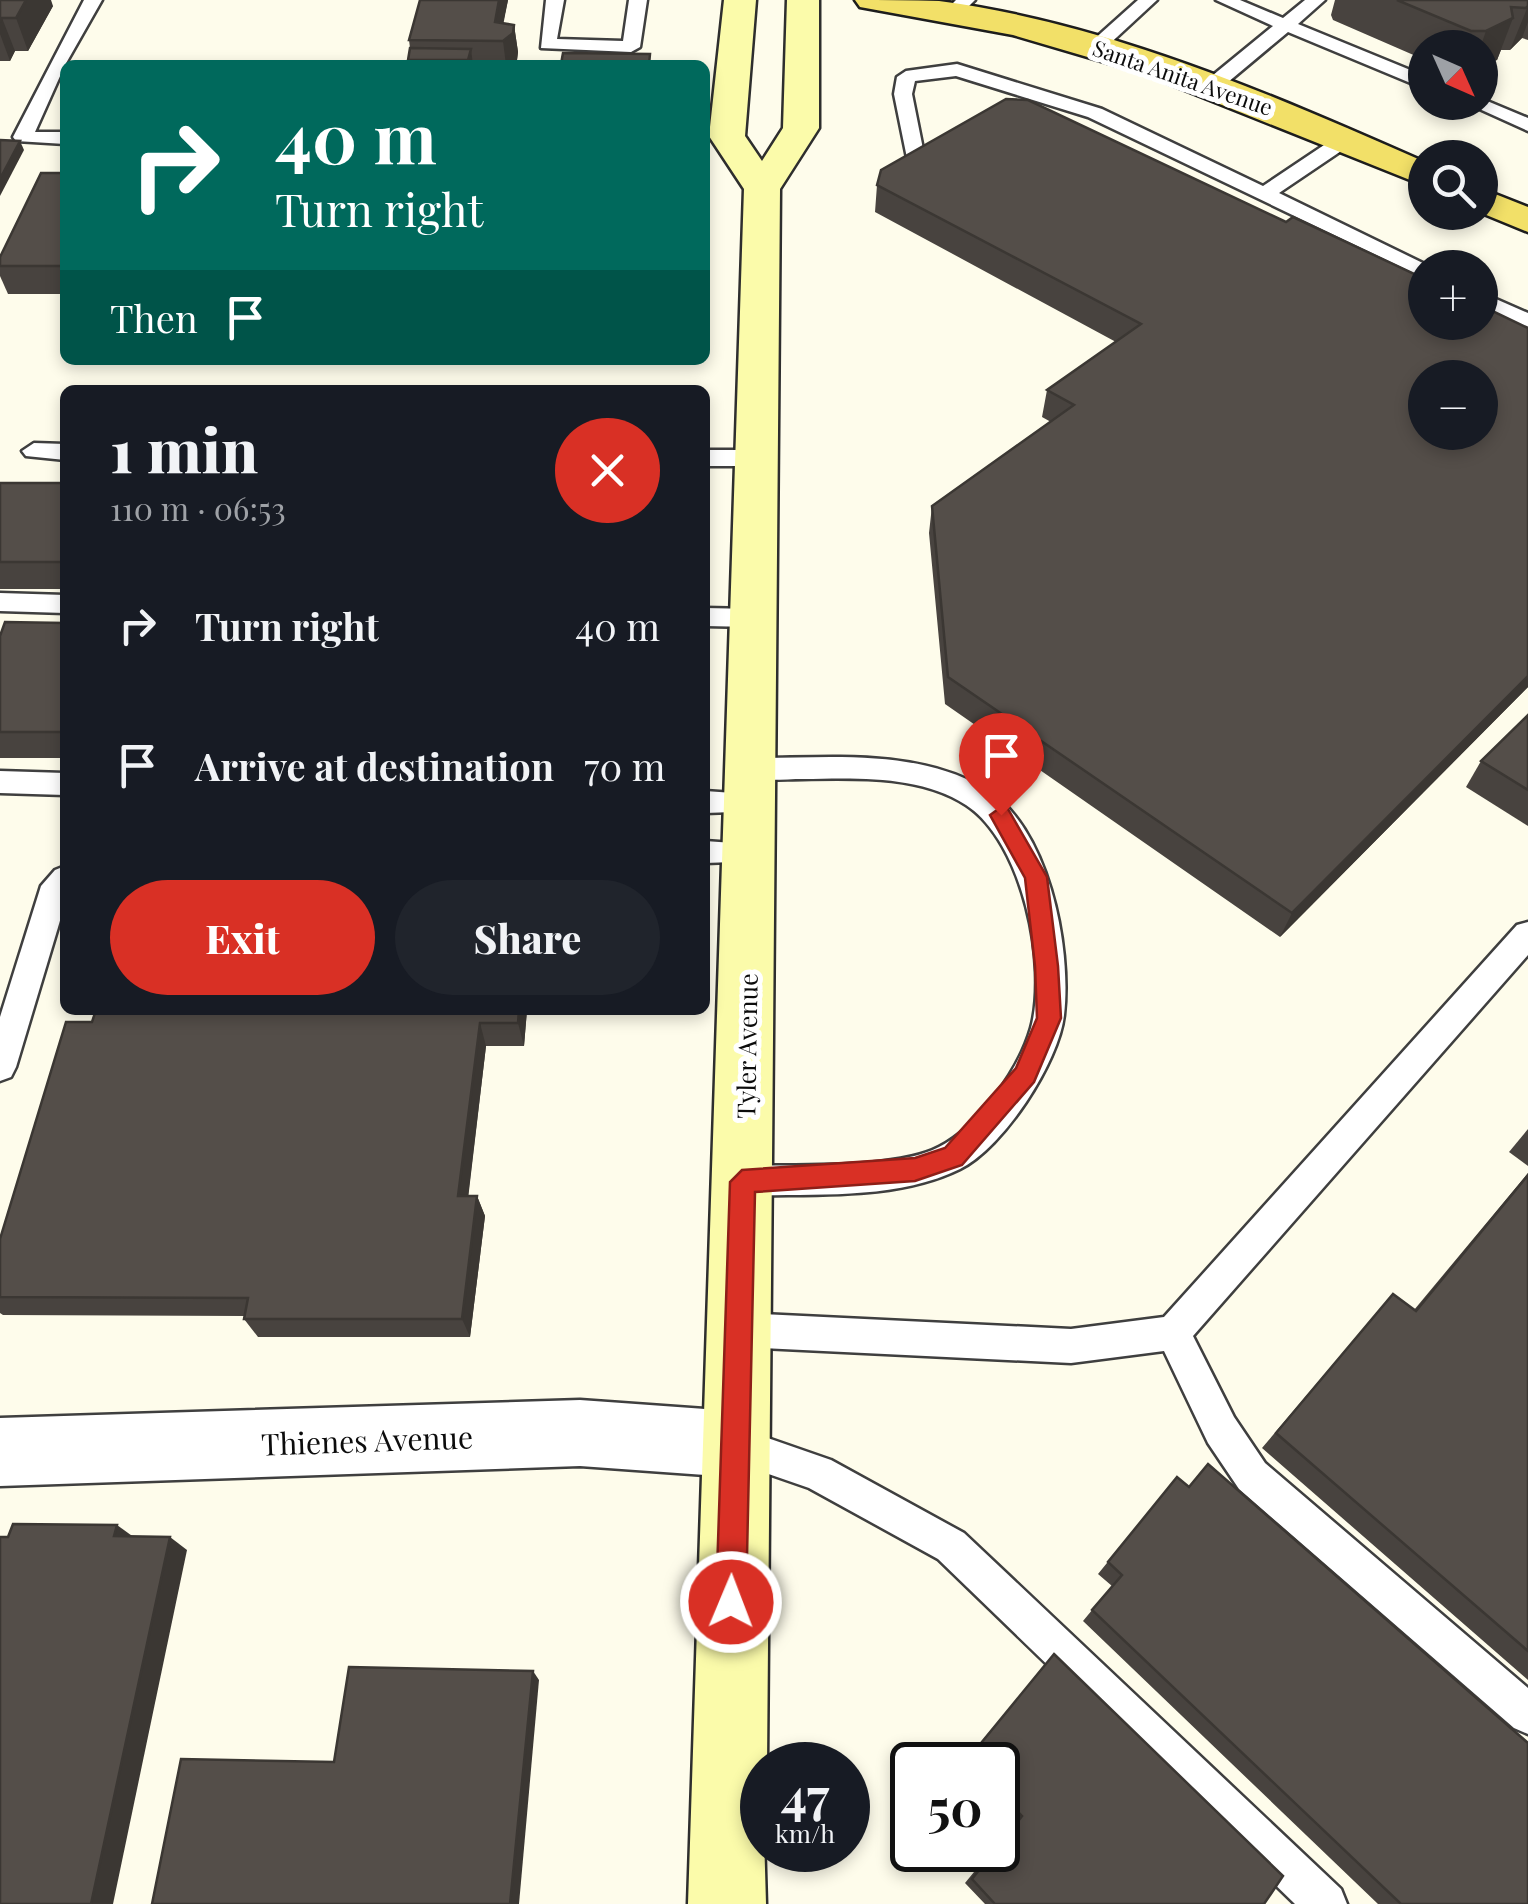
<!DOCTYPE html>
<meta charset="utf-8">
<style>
body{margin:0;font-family:"Playfair Display",serif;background:#20242c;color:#f1f3f6;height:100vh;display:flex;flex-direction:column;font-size:38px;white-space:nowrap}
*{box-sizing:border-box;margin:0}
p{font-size:32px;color:#9ea1a6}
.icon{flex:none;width:55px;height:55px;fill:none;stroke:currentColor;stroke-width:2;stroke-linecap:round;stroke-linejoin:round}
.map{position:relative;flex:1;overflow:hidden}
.side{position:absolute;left:60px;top:385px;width:650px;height:630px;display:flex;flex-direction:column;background:#171b24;border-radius:15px;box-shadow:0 5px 15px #0003}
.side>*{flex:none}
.top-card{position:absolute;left:60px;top:60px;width:650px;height:305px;border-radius:15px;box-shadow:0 5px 15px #0003;background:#00695c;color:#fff;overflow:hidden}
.needle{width:65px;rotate:135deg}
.tools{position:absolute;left:1408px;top:30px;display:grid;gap:20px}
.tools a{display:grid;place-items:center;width:90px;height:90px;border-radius:50%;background:#171b24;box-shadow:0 5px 15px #0003;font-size:50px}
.speed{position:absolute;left:740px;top:1742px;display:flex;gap:20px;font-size:50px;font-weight:700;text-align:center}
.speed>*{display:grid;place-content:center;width:130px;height:130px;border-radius:50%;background:#171b24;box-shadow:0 5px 15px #0003;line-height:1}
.speed small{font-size:25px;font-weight:400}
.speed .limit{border:5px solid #111;border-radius:15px;background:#fff;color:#111}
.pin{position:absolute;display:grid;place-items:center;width:85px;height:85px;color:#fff;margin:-102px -42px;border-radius:50% 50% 50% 0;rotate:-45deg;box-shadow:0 0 10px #0007}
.pin .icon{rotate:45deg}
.me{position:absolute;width:110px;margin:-55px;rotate:1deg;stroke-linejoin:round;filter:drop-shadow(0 0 8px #0008)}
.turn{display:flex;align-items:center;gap:35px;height:210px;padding:0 50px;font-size:45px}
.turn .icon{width:130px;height:130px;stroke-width:2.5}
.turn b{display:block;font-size:70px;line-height:85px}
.then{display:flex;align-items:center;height:95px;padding:0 50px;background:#0003;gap:20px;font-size:38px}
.round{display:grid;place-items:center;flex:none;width:105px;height:105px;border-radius:52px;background:#20242c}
.headline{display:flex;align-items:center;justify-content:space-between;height:170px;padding:0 50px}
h1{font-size:60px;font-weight:800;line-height:75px}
.primary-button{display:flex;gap:20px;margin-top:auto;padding:20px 50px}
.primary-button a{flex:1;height:115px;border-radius:60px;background:#d93025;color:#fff;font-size:40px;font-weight:800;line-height:115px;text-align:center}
.primary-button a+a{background:#20242c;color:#f1f3f6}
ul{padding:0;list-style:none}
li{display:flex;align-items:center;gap:30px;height:140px;padding:0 50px}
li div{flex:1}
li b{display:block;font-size:38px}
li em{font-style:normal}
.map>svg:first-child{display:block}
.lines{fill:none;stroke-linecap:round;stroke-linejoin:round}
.service-casing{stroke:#3f3f3f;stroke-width:5}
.minor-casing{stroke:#3f3f3f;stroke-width:5}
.secondary-casing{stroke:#2e2e2e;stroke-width:5}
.primary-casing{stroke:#1d1d1d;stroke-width:5}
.service{fill:#fff;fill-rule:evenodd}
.minor{fill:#fff;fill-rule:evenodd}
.secondary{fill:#fbfbaa;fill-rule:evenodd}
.primary{fill:#f2e068;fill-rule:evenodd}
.wall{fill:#48433f}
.shaded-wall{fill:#3b3733}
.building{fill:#544e49;stroke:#3b3733;stroke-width:2.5;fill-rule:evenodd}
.route{fill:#d93025;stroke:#8d1f18;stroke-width:2.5}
.labels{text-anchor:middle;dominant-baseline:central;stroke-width:10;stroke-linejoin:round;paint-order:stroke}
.far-street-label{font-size:22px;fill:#0c0c0c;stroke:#fff}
.street-label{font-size:25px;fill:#0c0c0c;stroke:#fff}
.near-street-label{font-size:30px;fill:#0c0c0c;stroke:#fff}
</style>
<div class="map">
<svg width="1528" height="1904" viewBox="0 0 1528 1904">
<rect width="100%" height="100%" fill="#fefceb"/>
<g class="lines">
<g class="service-casing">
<g id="service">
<polygon points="84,0 102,0 65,65 35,132 65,132 65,144 16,141 13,137"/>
<polygon points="546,0 564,0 557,39 623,41 629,0 647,0 640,47 631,52 541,48"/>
<polygon points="956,0 975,0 956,19 944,19 941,15"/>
<polygon points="1138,0 1157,0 1103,50 1091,50 1091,42"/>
<polygon points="1216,0 1240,0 1283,18 1305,0 1325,0 1298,24 1425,76 1425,89 1288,32 1221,88 1207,88 1207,80 1273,26"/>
<polygon points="957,64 1102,109 1263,186 1339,135 1353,135 1353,143 1279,193 1433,268 1425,268 1425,277 1418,275 1088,117 956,76 915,81 912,94 924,154 907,158 894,94 897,77 906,71"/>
<polygon points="1480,98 1528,118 1528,131 1464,102 1480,102"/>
<polygon points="1480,292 1528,313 1528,328 1480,306"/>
<polygon points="34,443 65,444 65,460 26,456 22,451"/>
<polygon points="705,450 756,450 768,458 756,466 705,466"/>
<polygon points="0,593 65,595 65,613 0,611"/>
<polygon points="705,608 752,609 765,618 752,627 705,626"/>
<path d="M752,758C828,758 915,748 984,788C1048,825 1072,946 1064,1015C1059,1062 1003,1148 960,1169C895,1201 812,1193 742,1196L730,1192L725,1181L730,1170L742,1166C792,1164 896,1170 939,1147C978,1127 1019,1070 1031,1028C1048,965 1023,842 966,805C920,775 856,778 803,779C783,779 761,782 742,776L738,769Z"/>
<polygon points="0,771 65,773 65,795 0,793"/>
<polygon points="705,791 762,795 766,803 762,811 705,813"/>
<polygon points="705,841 761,845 765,853 761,861 705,863"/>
<polygon points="65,866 65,904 16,1067 11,1077 0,1081 0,1017 41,886 55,870"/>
<polygon points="1528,922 1528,955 1193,1336 1234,1417 1265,1463 1528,1688 1528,1734 1514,1728 1239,1489 1208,1443 1164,1351 1071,1363 739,1347 727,1342 722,1330 727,1318 739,1313 1071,1329 1164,1317 1517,925"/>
<polygon points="733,1426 831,1460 964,1533 1341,1889 1347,1904 1295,1904 938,1559 809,1488 720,1457 715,1444 720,1431"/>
</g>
</g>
<g class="minor-casing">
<polygon id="minor" points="580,1400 733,1411 757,1420 766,1444 757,1468 733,1477 580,1466 0,1486 0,1418"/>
</g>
<g class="secondary-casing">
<polygon id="secondary" points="724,0 756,0 745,136 762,161 783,128 787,0 819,0 819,128 780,189 767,1765 762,1765 766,1904 688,1904 744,189 709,136"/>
</g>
<g class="primary-casing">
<g id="primary">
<path d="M855,0C882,0 912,0 939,1C1107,23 1271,94 1425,162V186L1142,73L1013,35L860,7Z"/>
<polygon points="1480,188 1528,207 1528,232 1479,212"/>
</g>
</g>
<use href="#service" class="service"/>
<use href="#minor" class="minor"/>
<use href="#secondary" class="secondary"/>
<use href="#primary" class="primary"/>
</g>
<g class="wall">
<polygon points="0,0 53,6 28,51 15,51 10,61 0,61"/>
<polygon points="420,0 508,0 503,23 514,25 518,52 517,60 511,65 409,65 408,60 410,48 409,40"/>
<polygon points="1335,0 1528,0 1528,40 1522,38 1510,50 1501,50 1497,60 1480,48 1425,48 1425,60 1333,20 1331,15"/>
<polygon points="1006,99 1528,687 1280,937 945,704 929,533 932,506 1051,422 1042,417 1047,390 1116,342 875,212 877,185"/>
<polygon points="65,173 65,294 8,294 0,276 0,257"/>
<rect x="0" y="483" width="65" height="106"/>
<polygon points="65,623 65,758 0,758 0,636"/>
<polygon points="1528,715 1528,826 1466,787 1481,761"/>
<polygon points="527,1010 524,1046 486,1046 468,1196 477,1196 485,1216 470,1337 258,1337 244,1319 244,1316 3,1315 0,1313 0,1239 66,1022"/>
<polygon points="1528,1129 1528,1166 1509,1152"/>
<polygon points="1528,1173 1528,1680 1262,1448 1393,1294 1414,1310"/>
<polygon points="1177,1477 1528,1904 1378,1904 1083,1621 1112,1586 1098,1574"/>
<polygon points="1054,1654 1264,1904 985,1904 965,1883 992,1850 998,1850 998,1843 1014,1822 998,1804 998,1765 962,1765"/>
</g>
<g class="shaded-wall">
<polygon points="26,0 51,0 53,6 28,51 16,18"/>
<polygon points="499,0 508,0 500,41 495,22"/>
<polygon points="1528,6 1528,22 1522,38 1510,50"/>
<polygon points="2,18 15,51 10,61 0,34 0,22"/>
<polygon points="1513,18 1497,60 1480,69 1480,48 1486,31"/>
<polygon points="514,25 518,52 517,60 511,65 506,65 503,41"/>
<polygon points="471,49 473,65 469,65 468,60"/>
<polygon points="20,141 24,150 0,196 0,179"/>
<polygon points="1528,676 1528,687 1280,937 1292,913"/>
<polygon points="519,1010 527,1010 524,1046 518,1023"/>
<polygon points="480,1023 486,1046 466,1216 458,1196"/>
<polygon points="477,1196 485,1216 470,1337 462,1319"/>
<polygon points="117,1525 135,1538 114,1536"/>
<polygon points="170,1537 187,1550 113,1904 91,1904"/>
<polygon points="533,1671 539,1680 519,1904 510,1904"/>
</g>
<g class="building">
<polygon points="0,0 26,0 16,18 2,18 0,22"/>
<polygon points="420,0 499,0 495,22 514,25 513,33 503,41 409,40"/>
<polygon points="1397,0 1528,0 1528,6 1526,8 1511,7 1513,18 1486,31 1471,31"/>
<polygon points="410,48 471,49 468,60 408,60"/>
<polygon points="563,53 650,54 649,65 547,65 561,64"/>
<path d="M1006,99L1028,100L1286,222L1293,217L1425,279V322H1480V305L1528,328V676L1292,913L948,677L932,506L1074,405L1047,390L1141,324L877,185L881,170ZM1425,378H1480V432H1425Z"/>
<polygon points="0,140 20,141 0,179"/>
<polygon points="41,173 65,173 65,266 0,266 0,257"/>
<rect x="0" y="483" width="65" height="79"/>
<polygon points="5,622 65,623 65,732 0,732 0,636"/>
<polygon points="1528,715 1528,790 1481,761"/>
<polygon points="96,1010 519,1010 518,1023 480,1023 458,1196 477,1196 462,1319 244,1319 248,1298 0,1297 0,1239 66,1022 92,1022"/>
<polygon points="1528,1175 1528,1651 1276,1433 1393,1294 1416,1311"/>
<polygon points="1208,1464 1528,1743 1528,1904 1401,1904 1092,1610 1122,1575 1108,1562 1177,1477 1189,1487"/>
<polygon points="13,1524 117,1525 114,1536 170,1537 91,1904 0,1904 0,1537 8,1537"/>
<polygon points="1054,1654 1283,1876 1264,1904 995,1904 972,1879 995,1850 998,1850 998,1847 1022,1816 998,1791 998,1765 973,1765 968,1759"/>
<polygon points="349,1667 533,1671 510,1904 152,1904 181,1759 334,1762"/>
</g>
<polygon class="route" points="1001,807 1008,809 1047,877 1058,966 1061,1018 1034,1082 962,1165 915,1181 755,1192 746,1602 741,1613 731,1617 721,1613 716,1602 730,1182 742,1170 915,1158 945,1148 1016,1068 1037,1018 1035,966 1025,878 990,815"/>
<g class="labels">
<g class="far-street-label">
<text transform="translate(1183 77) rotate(19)">Santa Anita Avenue</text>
</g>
<g class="street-label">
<text transform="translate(746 1046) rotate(-89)">Tyler Avenue</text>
</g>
<g class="near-street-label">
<text transform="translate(367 1440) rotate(-2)">Thienes Avenue</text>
</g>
</g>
</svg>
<div class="tools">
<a><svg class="needle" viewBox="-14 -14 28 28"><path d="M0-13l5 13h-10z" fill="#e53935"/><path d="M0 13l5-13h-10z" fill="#9ea1a6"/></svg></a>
<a><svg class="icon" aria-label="search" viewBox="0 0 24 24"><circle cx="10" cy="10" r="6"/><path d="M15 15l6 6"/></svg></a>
<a>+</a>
<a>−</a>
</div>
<div class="speed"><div>47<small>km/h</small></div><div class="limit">50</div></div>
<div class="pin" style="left:1001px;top:815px;background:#d93025"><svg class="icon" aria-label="arrive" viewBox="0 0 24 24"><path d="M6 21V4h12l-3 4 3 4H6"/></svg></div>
<svg class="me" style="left:731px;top:1602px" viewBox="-20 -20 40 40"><circle r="17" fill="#d93025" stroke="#fff" stroke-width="3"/><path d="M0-11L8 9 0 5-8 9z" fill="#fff"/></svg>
<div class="top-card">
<div class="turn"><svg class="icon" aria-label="right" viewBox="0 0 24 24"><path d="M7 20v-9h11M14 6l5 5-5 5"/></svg><div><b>40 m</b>Turn right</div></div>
<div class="then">Then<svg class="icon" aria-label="arrive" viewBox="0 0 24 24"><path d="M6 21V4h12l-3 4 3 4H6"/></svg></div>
</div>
<section class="side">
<div class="headline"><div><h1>1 min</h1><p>110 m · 06:53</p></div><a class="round" style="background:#d93025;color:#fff"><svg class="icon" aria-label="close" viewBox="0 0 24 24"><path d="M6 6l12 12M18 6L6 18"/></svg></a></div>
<ul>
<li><svg class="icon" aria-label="right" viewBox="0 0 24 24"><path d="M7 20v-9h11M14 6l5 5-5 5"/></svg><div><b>Turn right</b></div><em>40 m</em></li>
<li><svg class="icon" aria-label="arrive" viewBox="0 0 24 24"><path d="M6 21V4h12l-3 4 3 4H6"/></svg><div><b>Arrive at destination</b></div><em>70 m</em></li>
</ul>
<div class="primary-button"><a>Exit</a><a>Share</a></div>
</section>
</div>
